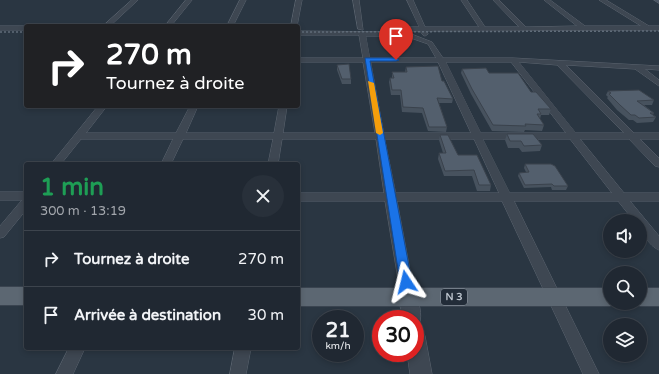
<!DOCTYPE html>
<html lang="fr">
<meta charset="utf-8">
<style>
body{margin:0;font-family:"Varela Round",sans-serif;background:#28303a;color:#f1f3f6;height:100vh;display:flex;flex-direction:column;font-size:15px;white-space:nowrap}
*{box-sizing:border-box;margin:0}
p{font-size:13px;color:#a2a6ac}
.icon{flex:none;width:22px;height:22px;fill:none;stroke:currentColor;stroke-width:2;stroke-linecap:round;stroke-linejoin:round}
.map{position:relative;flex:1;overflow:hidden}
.details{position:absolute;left:24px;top:162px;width:276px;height:188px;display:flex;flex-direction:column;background:#202832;border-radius:4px;box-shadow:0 2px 6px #0003,0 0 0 1px #3d444d}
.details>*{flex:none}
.guide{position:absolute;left:24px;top:24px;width:276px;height:84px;border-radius:4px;box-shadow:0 2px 6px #0003,0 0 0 1px #3d444d;background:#202124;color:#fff;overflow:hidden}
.tools{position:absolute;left:603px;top:214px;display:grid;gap:8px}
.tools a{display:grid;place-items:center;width:44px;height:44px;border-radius:50%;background:#202832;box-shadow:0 2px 6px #0003,0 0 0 1px #3d444d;font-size:20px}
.speed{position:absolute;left:312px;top:310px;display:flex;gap:8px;font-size:20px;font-weight:700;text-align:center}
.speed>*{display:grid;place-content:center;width:52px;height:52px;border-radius:50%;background:#202832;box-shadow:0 2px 6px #0003,0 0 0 1px #3d444d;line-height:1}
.speed small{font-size:10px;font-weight:400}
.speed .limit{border:6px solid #d22;background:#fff;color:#111}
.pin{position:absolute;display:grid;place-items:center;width:34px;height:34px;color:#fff;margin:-41px -17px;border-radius:50% 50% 50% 0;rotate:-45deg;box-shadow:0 0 4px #0007}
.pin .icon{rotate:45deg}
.me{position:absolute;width:44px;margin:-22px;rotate:350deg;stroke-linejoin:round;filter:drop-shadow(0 0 3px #0008)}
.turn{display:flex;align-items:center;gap:14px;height:84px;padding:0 16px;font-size:18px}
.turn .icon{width:52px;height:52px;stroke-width:2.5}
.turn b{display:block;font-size:28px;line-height:34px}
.round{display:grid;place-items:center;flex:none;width:42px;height:42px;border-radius:21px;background:#28303a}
.summary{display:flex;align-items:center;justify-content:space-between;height:68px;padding:0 16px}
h1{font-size:24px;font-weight:700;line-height:30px;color:#1e9e55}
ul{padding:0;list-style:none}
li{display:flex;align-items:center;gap:12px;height:56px;padding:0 16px;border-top:1px solid #3d444d}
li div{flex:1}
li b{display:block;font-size:15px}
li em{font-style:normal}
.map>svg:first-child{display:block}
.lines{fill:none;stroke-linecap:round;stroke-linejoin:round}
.minor-casing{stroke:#5c6570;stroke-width:1}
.tertiary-casing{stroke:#5c6570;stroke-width:1}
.secondary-casing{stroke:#5c6570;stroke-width:1}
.primary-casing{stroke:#4a535f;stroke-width:1}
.minor{fill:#3e4752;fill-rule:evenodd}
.tertiary{fill:#3e4752;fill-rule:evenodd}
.secondary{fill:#4c5765;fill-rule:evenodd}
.primary{fill:#5c6772;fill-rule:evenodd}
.rail{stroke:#606c79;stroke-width:1.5;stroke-dasharray:2 2;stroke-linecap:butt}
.wall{fill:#47525e}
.building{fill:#535f6d;stroke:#3a424c}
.route{fill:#1a73e8;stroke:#114b97}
.slow{fill:#f59e0b}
.labels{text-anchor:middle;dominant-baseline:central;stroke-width:4;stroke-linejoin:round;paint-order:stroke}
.shield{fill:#222c38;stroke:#8d96a0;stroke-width:1}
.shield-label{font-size:10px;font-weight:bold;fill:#bbc3cc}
</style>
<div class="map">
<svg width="659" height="374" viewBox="0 0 659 374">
<rect width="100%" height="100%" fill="#2a3642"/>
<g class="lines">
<g class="minor-casing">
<g id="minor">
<polygon points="132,0 138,0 110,26 103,26"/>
<polygon points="186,0 192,0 171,26 165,26"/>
<polygon points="240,0 246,0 233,26 227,26"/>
<polygon points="296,0 302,0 297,26 291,26"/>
<polygon points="353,0 359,0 363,30 358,29"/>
<polygon points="407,0 413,0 425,27 479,27 461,0 467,0 485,27 519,27 493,0 499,0 526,27 577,26 544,0 550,0 585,26 641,26 599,0 606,0 649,26 659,26 659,30 427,31 428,34 425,36 423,35 420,31 400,31 397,29 400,27 419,27"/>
<rect x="0" y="26" width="26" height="4"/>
<path d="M298,31L406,32L432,42L443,58H513L659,66V70L645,69L659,80V86L635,69L566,65L634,133H659V139H640L659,158V167L655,166L629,139H580L624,193H659V201H630L659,236V250C649,246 640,231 640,221H634L618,201H514L599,374H583L502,201H397L415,297L413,301L408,303L403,301L401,297L385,201H298V193H384L376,139H282L278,164H268L273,139H183L171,164H161L173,139H81L61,164H51L98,106H107L86,133H176L190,106H198L186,133H274L279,106H287L283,133H375L363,62H298V58H363L359,35H298ZM366,36H405L428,44L436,58H370ZM371,62H438L471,133H384ZM446,62H511L566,133H481ZM519,62L557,65L624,133H576ZM385,139H474L499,193H396ZM483,139H570L612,193H510Z"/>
<polygon points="0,192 26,192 26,210 4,237 0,238 0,226 22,200 0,200"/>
<polygon points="69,348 85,348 73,374 56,374"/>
<polygon points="235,348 251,348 246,374 230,374"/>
</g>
</g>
<g class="tertiary-casing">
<g id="tertiary">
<path d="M408,290L414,292C419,301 423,315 419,325L415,326V319H402L399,297L402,292Z"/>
<polygon points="415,327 422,330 425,336 432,374 410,374 407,353 415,353"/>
</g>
</g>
<g class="secondary-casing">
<polygon id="secondary" points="654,0 659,0 659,3"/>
</g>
<g class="primary-casing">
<g id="primary">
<rect x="0" y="287" width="26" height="18"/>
<polygon points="298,288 610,288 610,303 619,303 610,306 298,306"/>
<polygon points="640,288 659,288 659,306 640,306 632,304 640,303"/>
</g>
</g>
<use href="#minor" class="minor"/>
<use href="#tertiary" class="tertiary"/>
<use href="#secondary" class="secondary"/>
<use href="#primary" class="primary"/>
<g class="rail">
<polyline points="0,32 26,32"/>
<polyline points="298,32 659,31"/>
</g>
</g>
<g class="wall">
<polygon points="337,65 351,79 351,84 342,84 337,70"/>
<polygon points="406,67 442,81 453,99 452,103 439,103 447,127 446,132 428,131 422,113 402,112 400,95 391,95 389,82 390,78 392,78 392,72 405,72"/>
<polygon points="462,69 489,73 531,92 551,109 549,115 541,115 540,119 544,125 542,131 525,130 524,132 492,131 471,94 461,73"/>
<polygon points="608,91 654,100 652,105 644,105 654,113 653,115 656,117 653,122 637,123 633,120 629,120 617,110 607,98 608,97 606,95"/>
<polygon points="507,134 542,145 540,151 522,152 519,148 508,148 505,140"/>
<polygon points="440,135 458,155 491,185 490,191 477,191 472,176 444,176 438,159 439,153 443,153 439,140"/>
<polygon points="525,164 568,186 566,190 552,190 551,187 524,188 518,176 519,173 526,172 524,168"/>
</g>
<g class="building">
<polygon points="349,64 351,79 342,79 337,65"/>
<polygon points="438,66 442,81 444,81 453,99 437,98 447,127 429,127 423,108 403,107 401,90 392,90 390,78 394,78 392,72 407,72 406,67"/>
<polygon points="486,68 489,73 518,73 531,92 536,92 551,109 538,109 541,114 537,114 544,125 525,124 526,126 493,125 472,89 462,69"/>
<polygon points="639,90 654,100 637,101 654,113 650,113 656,117 639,118 635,115 631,115 620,105 609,94 611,93 608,91"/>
<polygon points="507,134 533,134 542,145 524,146 521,141 510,141"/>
<polygon points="440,135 448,135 458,155 477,155 491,185 479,185 474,170 445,171 439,153 446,153"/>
<polygon points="525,164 551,164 555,166 568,186 554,186 552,184 525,185 519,173 529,172"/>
</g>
<polygon class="route" points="365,58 396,58 399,60 396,61 370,61 412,282 410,286 406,287 402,286 400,282"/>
<polygon class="slow" points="368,81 374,83 383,133 380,135 376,133"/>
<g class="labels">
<rect class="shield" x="441" y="289" width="26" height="16" rx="3"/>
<g class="shield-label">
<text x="454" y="297">N 3</text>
</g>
</g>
</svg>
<div class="tools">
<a><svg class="icon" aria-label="sound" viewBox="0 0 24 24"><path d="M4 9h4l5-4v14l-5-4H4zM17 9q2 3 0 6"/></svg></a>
<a><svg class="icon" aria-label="search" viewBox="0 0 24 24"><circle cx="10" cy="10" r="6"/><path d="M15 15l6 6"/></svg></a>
<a><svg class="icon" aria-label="layers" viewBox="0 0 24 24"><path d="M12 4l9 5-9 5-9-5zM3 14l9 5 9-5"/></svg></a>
</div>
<div class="speed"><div>21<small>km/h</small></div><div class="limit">30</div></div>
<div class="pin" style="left:396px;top:60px;background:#d93025"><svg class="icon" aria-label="arrive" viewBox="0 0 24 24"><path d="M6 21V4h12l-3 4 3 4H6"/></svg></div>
<svg class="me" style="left:406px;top:282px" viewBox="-20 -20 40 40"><path d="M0-17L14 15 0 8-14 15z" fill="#1a73e8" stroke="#fff" stroke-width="4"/></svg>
<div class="guide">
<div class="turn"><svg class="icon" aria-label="right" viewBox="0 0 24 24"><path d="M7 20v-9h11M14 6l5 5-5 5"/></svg><div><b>270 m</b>Tournez à droite</div></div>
</div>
<section class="details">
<div class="summary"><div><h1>1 min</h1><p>300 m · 13:19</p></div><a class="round"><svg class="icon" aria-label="close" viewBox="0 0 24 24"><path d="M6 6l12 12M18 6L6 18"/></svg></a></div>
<ul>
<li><svg class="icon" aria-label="right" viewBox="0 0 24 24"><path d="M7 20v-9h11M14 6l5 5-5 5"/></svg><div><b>Tournez à droite</b></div><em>270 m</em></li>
<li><svg class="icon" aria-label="arrive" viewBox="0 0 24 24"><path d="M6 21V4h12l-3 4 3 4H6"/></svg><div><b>Arrivée à destination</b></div><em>30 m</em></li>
</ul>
</section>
</div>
